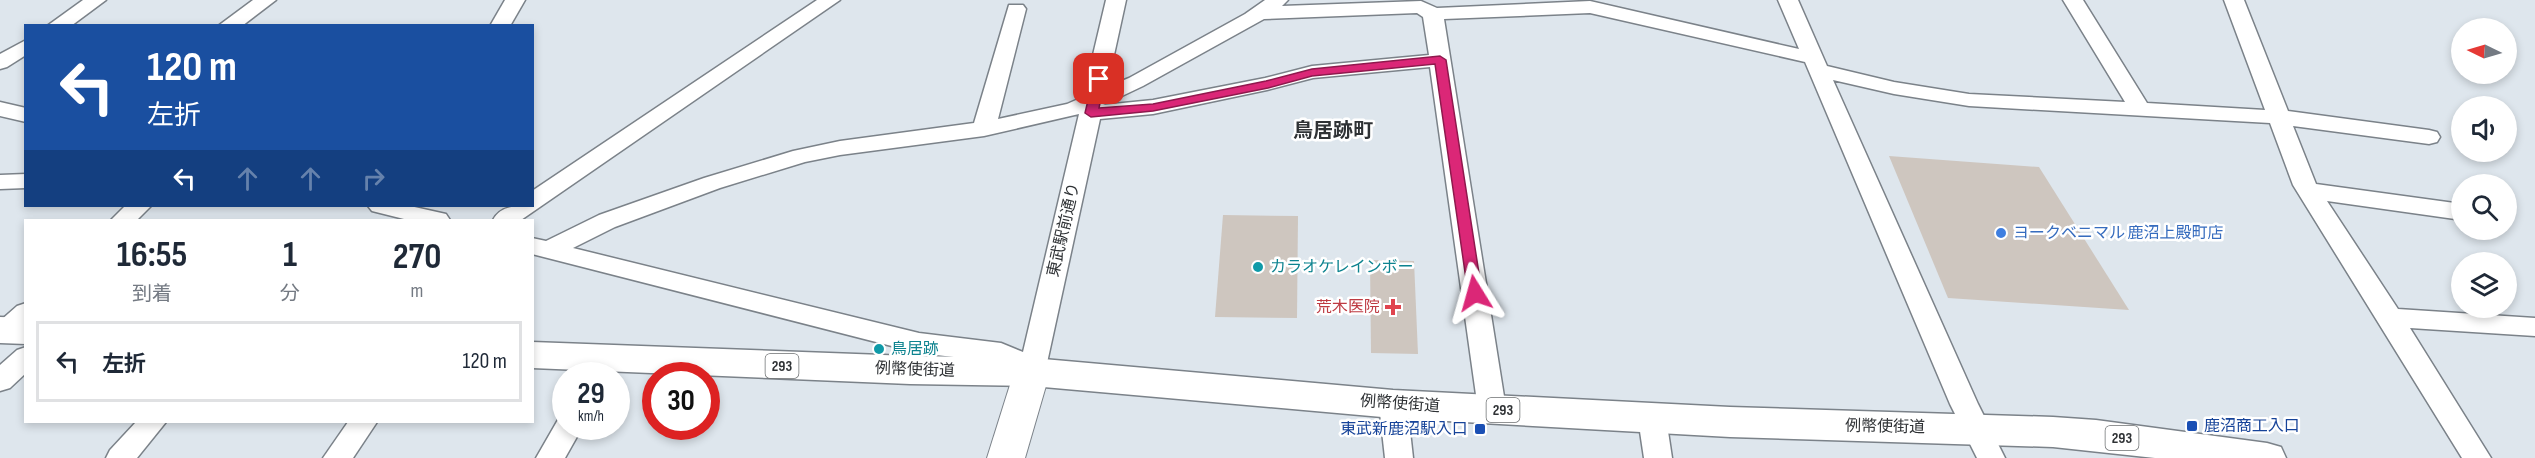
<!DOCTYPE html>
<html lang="ja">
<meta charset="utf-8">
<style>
body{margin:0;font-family:"Sofia Sans Condensed","Noto Sans JP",sans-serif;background:#f6f6f7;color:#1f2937;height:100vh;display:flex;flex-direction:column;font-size:22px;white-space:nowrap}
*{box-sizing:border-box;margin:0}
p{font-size:20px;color:#747a83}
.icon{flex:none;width:33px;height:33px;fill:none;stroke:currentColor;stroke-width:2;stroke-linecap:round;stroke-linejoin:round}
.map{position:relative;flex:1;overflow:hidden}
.panel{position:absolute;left:24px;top:219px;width:510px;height:204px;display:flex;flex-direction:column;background:#fff;border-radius:0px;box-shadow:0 3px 9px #0003}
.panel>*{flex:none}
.top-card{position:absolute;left:24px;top:24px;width:510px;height:183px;border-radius:0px;box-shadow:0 3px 9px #0003;background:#1a4fa0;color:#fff;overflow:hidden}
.needle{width:39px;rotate:275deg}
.controls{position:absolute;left:2451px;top:18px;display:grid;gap:12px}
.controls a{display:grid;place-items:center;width:66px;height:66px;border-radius:50%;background:#fff;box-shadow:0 3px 9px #0003;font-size:30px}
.speed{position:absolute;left:552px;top:362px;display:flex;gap:12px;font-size:30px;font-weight:700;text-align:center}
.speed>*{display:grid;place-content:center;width:78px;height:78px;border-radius:50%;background:#fff;box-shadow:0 3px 9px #0003;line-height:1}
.speed small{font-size:15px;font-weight:400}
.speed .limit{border:9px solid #d22;background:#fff;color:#111}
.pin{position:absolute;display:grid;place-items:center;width:51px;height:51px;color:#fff;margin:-26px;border-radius:12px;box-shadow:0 3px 9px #0006}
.me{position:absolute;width:66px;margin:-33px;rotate:352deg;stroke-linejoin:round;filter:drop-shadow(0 0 4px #0008)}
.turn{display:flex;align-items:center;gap:21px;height:126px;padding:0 24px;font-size:27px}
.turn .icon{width:78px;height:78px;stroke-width:2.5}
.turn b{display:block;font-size:42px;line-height:51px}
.lanes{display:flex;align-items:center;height:57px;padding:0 24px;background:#0003;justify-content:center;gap:30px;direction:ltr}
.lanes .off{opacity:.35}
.eta{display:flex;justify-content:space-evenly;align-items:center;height:102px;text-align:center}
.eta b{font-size:36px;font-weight:700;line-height:42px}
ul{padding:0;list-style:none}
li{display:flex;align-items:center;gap:18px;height:81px;margin:0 12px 9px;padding:0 12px;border:3px solid #e0e1e3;border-radius:0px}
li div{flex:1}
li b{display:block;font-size:22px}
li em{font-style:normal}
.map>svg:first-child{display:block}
.building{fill:#cec6bf}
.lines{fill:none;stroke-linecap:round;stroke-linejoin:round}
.minor-casing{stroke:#7b8289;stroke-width:3}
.major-casing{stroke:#7b8289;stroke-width:2}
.highway-casing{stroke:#7b8289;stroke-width:3}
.minor{fill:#fff;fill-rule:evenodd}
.major{fill:#fff;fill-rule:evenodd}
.highway{fill:#fff;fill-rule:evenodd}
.route{fill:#db2777;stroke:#8e194d;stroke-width:1.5}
.shop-dot{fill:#3f7fe0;stroke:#fff;stroke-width:2}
.culture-dot{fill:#0f9aa8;stroke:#fff;stroke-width:2}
.health-dot{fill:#e0444e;stroke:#fff;stroke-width:2}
.transit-dot{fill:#1a4fb4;stroke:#fff;stroke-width:2}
.labels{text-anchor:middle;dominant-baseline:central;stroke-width:5;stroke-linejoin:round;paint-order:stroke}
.shield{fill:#fff;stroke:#6d7072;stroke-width:1.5}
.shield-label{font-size:15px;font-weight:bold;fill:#2f3235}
.street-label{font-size:16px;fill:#2f3235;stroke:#fff}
.shop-label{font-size:16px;fill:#366cbe;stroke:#fff;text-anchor:start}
.culture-label{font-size:16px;fill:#0d838f;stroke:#fff;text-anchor:start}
.health-label{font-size:16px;fill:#be3a42;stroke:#fff;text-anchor:end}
.transit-label{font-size:16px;fill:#164399;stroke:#fff;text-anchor:start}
.quarter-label{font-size:20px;font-weight:bold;fill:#2f3235;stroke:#fff}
</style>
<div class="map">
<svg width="2535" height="458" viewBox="0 0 2535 458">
<rect width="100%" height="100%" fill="#dee6ed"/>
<g class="building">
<polygon points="1889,156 2039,167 2129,310 1948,298"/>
<polygon points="1223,215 1298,216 1297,318 1215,317"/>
<polygon points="1370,260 1414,261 1418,354 1371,353"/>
</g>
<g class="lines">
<g class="minor-casing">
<g id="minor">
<polygon points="83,0 106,0 71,26 47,26"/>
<polygon points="253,0 276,0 242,26 218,26"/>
<polygon points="505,0 525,0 510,26 490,26"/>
<path d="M817,0H840L521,220H493C501,205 517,206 532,206V191Z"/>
<path d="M1106,0H1126L1107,87L1129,78L1245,14L1265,0H1288L1282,6L1421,1L1437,8L1590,1L1799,49L1778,0H1798L1827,66L1894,82L1969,94L2125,102L2063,0H2083L2147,103L2265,110L2224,0H2244L2288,111L2429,130L2437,132L2440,137L2437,142L2429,144L2293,126L2316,184L2462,204V220L2327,201L2398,309L2535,318V336L2410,328L2491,458H2462L2293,185L2270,123L1969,106L1894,94L1833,80L1978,404L2005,458H1977L1950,404L1805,62L1590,13L1444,19L1506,409L1502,416L1492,419L1482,416L1478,409L1430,67L1313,78L1267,90L1153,114L1100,119L1045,372L1041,379L1032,382L1023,379L997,362L919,353L532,254V238L546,241L599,215L704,178L793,151L840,141L974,123L1009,5H1023L1026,9L998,119L1067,104L1083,97ZM1417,13L1423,17L1429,55L1312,66L1265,78L1153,100L1103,105L1143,86L1264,19ZM1079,114L1023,352L1001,343L919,333L573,248L615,227L720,188L805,162L840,155L984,136Z"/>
<polygon points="26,40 26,55 7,67 0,69 0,54"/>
<polygon points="0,102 26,108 26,122 0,116"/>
<polygon points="26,174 26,188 0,189 0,175"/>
<polygon points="125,206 151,206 137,220 111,220"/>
<polygon points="368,206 410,206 446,214 450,220 408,220 372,211"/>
<path d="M26,303V327C18,334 11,341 0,338V321L17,306Z"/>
<polygon points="26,347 26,373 10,388 0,391 0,365 17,350"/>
<polygon points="609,349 618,352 622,359 613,375 586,375 600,352"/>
<polygon points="1393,394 1403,397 1407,404 1413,458 1385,458 1379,404 1383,397"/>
<polygon points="1652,407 1662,410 1666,418 1672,458 1644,458 1638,418 1642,410"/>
<polygon points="566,416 566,426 583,426 565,458 536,458 559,418"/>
<polygon points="136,422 166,422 137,458 106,458 110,450"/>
<polygon points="348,422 377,422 353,458 323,458"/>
</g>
</g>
<g class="major-casing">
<polygon id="major" points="1032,359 1044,363 1050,372 1025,458 987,458 1014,372 1020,363"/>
</g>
<g class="highway-casing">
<g id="highway">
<polygon points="0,317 26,318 26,344 0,343"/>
<polygon points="532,342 910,356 1032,358 1393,390 1730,407 2053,417 2096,420 2267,443 2281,447 2286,458 2155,458 2053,447 1730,437 1393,418 1032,386 910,384 532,368"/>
</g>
</g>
<use href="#minor" class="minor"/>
<use href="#major" class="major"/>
<use href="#highway" class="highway"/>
</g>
<polygon class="route" points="1440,56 1446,60 1482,293 1475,298 1468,293 1435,64 1312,76 1268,88 1153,111 1091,117 1085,113 1093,79 1099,76 1105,79 1099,108 1153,104 1266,81 1312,69"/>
<circle class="shop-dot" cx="2001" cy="233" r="6"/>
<g class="culture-dot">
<circle cx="1258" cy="267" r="6"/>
<circle cx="879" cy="349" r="6"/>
</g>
<path class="health-dot" d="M1390 298h6v6h6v6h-6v6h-6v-6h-6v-6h6z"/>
<g class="transit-dot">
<rect x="2186" y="420" width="12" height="12" rx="3"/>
<rect x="1474" y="423" width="12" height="12" rx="3"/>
</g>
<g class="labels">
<g class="shield">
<rect x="765.5" y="354" width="33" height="24" rx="4.5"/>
<rect x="1486.5" y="398" width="33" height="24" rx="4.5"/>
<rect x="2105.5" y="426" width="33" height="24" rx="4.5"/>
</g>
<g class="shield-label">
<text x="782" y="366">293</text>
<text x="1503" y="410">293</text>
<text x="2122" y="438">293</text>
</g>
<g class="street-label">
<text transform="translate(1064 230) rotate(-77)">東武駅前通り</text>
<text transform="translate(915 370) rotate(2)">例幣使街道</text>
<text transform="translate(1400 404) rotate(4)">例幣使街道</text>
<text transform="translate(1885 427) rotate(1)">例幣使街道</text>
</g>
<g class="shop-label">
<text x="2013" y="233">ヨークベニマル 鹿沼上殿町店</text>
</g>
<g class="culture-label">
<text x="1270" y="267">カラオケレインボー</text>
<text x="891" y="349">鳥居跡</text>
</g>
<g class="health-label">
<text x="1380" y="307">荒木医院</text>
</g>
<g class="transit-label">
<text x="2204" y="426">鹿沼商工入口</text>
<text x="1468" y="429" text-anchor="end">東武新鹿沼駅入口</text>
</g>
<g class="quarter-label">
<text x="1333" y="131">鳥居跡町</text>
</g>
</g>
</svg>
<div class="controls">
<a><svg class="needle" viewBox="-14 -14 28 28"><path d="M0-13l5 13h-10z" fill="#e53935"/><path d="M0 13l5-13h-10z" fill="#747a83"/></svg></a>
<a><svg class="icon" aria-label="sound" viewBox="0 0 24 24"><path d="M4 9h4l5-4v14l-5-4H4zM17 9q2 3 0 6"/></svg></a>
<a><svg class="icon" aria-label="search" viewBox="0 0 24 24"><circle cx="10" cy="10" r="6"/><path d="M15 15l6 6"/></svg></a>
<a><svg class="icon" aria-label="layers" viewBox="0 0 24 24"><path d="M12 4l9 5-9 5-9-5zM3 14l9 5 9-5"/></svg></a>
</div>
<div class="speed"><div>29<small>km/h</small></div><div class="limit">30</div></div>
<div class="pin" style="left:1099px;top:79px;background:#d93025"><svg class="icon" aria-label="arrive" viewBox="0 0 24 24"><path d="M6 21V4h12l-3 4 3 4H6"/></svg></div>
<svg class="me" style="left:1475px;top:293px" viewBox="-20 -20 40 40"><path d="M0-17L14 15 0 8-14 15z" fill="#db2777" stroke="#fff" stroke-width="4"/></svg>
<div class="top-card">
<div class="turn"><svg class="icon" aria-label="left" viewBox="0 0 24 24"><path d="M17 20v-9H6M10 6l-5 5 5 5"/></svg><div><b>120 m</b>左折</div></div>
<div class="lanes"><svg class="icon" aria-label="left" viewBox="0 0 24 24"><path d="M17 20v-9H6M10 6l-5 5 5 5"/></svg><svg class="icon off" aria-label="ahead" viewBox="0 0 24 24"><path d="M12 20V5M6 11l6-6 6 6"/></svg><svg class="icon off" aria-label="ahead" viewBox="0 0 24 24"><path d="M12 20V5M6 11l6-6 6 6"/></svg><svg class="icon off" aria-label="right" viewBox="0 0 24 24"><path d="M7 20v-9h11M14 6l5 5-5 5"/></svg></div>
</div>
<section class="panel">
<div class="eta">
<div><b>16:55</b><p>到着</p></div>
<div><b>1</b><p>分</p></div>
<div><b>270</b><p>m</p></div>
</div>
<ul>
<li><svg class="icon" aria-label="left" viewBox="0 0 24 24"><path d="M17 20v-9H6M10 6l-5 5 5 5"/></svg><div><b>左折</b></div><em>120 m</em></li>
</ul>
</section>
</div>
